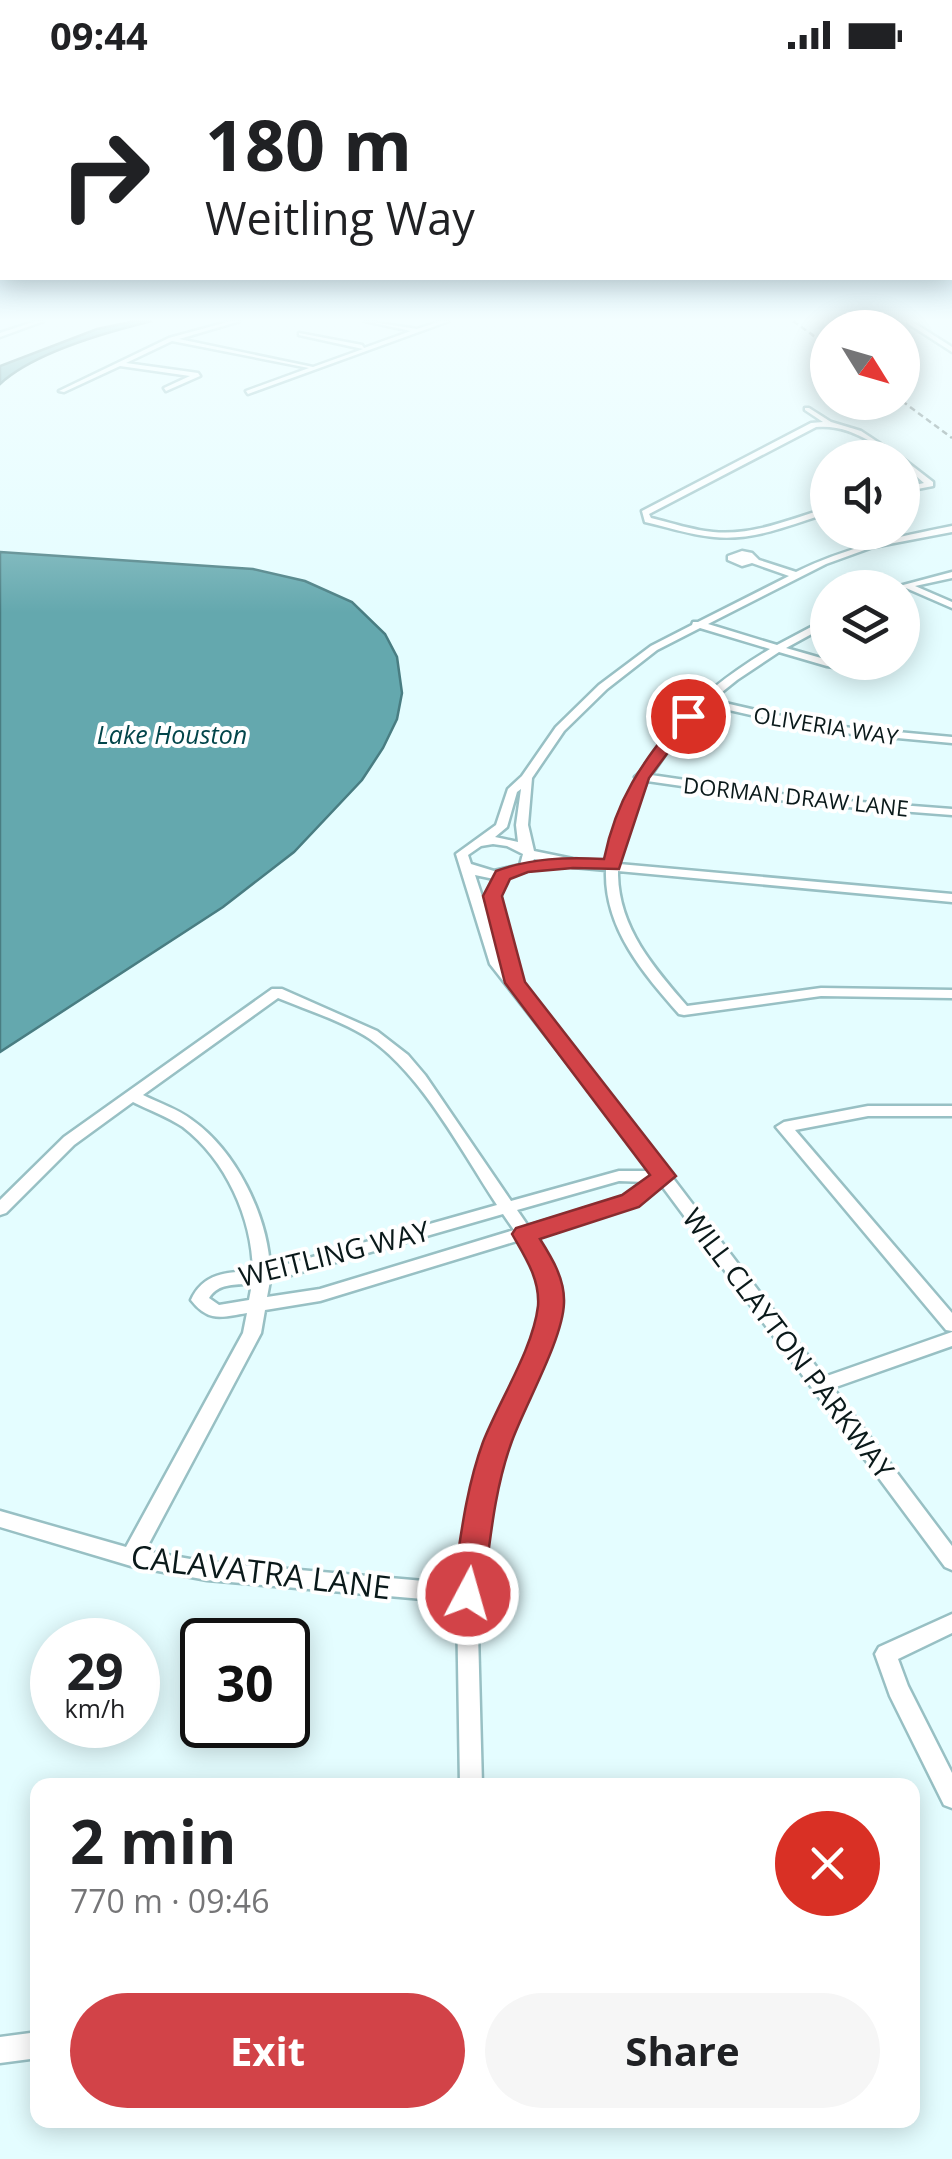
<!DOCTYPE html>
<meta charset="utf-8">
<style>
body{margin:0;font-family:"Open Sans",sans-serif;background:#f6f6f6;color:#202124;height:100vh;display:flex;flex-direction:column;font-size:38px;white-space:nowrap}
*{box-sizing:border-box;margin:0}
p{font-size:32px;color:#757577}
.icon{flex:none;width:55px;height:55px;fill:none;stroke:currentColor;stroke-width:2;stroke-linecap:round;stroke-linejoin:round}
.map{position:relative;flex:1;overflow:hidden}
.panel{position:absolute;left:30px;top:1708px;width:890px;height:350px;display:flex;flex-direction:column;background:#fff;border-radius:20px;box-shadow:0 5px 25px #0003}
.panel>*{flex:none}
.guide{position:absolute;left:0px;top:0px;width:952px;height:210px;box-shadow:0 5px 25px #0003;background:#fff;color:#202124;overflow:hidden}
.needle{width:65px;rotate:127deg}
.tools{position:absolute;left:810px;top:240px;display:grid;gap:20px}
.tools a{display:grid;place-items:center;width:110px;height:110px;border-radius:50%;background:#fff;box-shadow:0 5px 25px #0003;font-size:50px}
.speed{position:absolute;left:30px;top:1548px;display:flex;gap:20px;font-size:50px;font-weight:700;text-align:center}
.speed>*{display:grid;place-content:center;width:130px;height:130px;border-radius:50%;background:#fff;box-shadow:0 5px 25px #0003;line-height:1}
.speed small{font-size:25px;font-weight:400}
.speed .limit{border:5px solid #111;border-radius:15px;background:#fff;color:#111}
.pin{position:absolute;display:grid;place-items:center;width:85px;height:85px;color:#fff;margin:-42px;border:5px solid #fff;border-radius:50%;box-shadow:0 2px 10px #0007}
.me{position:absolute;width:110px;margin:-55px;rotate:6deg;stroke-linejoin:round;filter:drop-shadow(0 0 8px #0008)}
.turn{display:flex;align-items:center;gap:35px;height:210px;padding:0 40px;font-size:45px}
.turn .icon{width:130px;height:130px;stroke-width:2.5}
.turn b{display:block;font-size:70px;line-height:85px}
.round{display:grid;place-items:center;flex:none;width:105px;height:105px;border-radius:52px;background:#f6f6f6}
.overview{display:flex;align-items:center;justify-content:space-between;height:170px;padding:0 40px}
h1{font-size:60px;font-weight:700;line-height:75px}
.action{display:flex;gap:20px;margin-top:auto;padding:20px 40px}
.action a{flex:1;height:115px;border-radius:60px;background:#d24348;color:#fff;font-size:40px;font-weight:700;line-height:115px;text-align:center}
.action a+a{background:#f6f6f6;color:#202124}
.status{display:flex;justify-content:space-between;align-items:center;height:70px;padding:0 50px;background:#fff;direction:ltr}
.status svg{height:28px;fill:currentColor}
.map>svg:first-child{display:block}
.water{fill:#64a8ae;stroke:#497d82;stroke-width:2.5}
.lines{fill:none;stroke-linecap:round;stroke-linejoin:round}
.minor-casing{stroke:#98c0c4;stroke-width:5}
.minor{fill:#fff;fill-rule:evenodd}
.rail{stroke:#697d7e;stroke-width:2.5;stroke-dasharray:6 4;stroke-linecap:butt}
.route{fill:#d24348;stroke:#882c2f;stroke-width:2.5}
.labels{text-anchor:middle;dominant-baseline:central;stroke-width:8;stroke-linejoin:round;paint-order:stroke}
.far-street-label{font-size:22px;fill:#0a191a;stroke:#fff}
.far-water-label{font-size:25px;font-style:italic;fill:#02454a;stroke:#fff}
.street-label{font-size:28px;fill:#0a191a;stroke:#fff}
.near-street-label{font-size:32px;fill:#0a191a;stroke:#fff}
</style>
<div class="status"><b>09:44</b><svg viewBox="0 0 49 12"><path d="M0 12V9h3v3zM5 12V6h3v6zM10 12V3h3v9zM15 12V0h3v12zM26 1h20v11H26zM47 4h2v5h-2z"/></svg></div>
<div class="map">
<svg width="952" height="2089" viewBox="0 0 952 2089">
<rect width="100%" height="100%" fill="#e4fdff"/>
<g class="water">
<path d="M135,251H152C107,262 33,283 0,314V296L97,259Z"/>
<polygon points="0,482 253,499 305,511 352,532 385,564 397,587 402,623 397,649 383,678 362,710 294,782 223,837 0,982"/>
</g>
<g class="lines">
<g class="minor-casing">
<g id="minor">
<polygon points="36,251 44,251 0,267 0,263"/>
<polygon points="231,251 240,251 179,269 313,297 363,279 299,265 299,263 362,275 364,278 411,261 365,251 417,259 441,251 449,251 248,324 246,321 309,298 172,271 126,293 198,303 200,306 166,321 164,318 190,306 120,296 64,322 59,321 169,268"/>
<polygon points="904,251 911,251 952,277 952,282"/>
<path d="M805,338H809L831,352L861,361L902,388C890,388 883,379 873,373C855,362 837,355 816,357L649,444L651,448C672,453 692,460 713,462C753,466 790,449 828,438V443C790,455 754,471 714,467C690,465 668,457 645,452L642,441L811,353L823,352L805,340Z"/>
<polygon points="902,388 933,412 933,416 902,422 902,418 924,413 902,394"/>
<path d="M952,456V462L873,477L826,494L708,554L777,575L828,548V555L786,578L828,590V592H843L878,600L873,603L827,596L779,582L737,610L712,630L821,655L952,667V673L821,661L707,635L684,657L651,705L808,728L952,739V745L808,734L647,711L627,758L619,794L952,824V832L618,801V805C619,858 654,898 687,936L821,918L952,920V928L821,926L684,945L679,944C643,903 604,858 606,800L573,797L534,789L529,800L507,807L498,825L522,911L520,914L634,1057L824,1307L952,1262V1276L833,1318L952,1476V1500L945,1497L662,1116L636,1135L534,1166L553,1198L558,1216L556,1254L506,1373L482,1472L477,1524L482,1715H460L457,1532L207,1510L131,1496L0,1457V1441L126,1477L243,1263L247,1243C222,1247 209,1253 191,1230C203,1203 227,1202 253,1201C252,1148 226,1090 183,1057C168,1047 149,1040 133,1032L74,1075L6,1143L0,1145V1130L64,1067L272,919H282L377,961L408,985L425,1005L511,1131L619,1101H652L490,894L456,784L496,755L508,719L522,706L556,657L599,615L651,576L692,555L693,552H698L789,506L752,493L742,496L728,490V486L742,481L752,483L759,490L796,502C846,477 898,467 952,456ZM700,558L770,579C733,601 700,626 673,657C661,672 649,696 635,707L637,709L615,758L607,792L573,789L534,781L528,755L532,708L564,661L607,619L657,580ZM521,719L516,755L518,772L495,767L507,757L517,722ZM493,774L507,776L523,784L520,795L494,801L471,794L468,785L481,776ZM475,805L494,809L486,825L504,894ZM278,928C307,940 345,952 370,969C422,1005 462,1082 497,1135L270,1199C268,1146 236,1081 192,1050C178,1039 159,1033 143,1025ZM619,1111L646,1112L624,1127L528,1156L517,1140ZM503,1144L514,1160L320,1219L267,1227L270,1211ZM520,1170C529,1185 541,1201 541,1219C542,1272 506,1322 488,1371C472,1416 463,1467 458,1514L207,1492L145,1481L261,1263L265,1240L320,1231ZM244,1214H252L249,1230L219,1235L209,1228C217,1215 230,1215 244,1214Z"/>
<polygon points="952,502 952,508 915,516 952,532 952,538 906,518 892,518"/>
<polygon points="868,1036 952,1036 952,1046 868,1046 795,1060 952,1243 952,1261 946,1260 776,1057 784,1052"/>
<polygon points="952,1544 952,1563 898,1589 908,1616 952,1703 952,1738 944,1735 890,1626 875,1584 879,1577"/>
<polygon points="38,1962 38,1988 0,1993 0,1967"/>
</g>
</g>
<use href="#minor" class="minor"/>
<g class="rail">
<polyline points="793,251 828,276"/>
<polyline points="902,331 952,368"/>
</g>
</g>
<linearGradient id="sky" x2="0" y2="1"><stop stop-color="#73afd1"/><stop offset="0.46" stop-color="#f3feff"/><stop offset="1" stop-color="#f3feff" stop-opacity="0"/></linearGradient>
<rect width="952" height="543" fill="url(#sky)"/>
<path class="route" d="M682,643L695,646L649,708L619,799L573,798L528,802L510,809L502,826L525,912L676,1106L639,1137L540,1169C552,1188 565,1209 564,1233C563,1269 525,1335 512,1371C494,1420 490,1473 483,1524L478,1534L468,1538L457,1534L452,1524C460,1473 465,1421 483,1372C499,1331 533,1279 538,1236C540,1209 525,1187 512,1164L516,1158L622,1125L650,1105L505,913L483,826L496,801C531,788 566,787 604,789C617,725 643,693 682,643Z"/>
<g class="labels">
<g class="far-street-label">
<text transform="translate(826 655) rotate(9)">OLIVERIA WAY</text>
<text transform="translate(796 726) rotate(6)">DORMAN DRAW LANE</text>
</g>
<g class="far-water-label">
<text x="172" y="664">Lake Houston</text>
</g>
<g class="street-label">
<text transform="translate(334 1183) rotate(-14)">WEITLING WAY</text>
<text transform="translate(789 1273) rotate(53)">WILL CLAYTON PARKWAY</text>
</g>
<g class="near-street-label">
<text transform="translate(261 1501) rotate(7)">CALAVATRA LANE</text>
</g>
</g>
</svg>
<div class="tools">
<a><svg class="needle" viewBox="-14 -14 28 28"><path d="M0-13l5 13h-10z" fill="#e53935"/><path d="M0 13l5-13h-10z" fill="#757577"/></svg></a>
<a><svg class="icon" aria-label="sound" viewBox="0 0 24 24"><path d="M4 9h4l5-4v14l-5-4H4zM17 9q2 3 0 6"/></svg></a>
<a><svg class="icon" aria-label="layers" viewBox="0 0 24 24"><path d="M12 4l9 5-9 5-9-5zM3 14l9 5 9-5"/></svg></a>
</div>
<div class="speed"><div>29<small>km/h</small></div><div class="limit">30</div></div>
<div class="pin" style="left:688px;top:646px;background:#d93025"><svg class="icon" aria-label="arrive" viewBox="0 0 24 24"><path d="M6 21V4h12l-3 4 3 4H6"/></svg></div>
<svg class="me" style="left:468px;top:1524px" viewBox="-20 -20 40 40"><circle r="17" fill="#d24348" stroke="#fff" stroke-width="3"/><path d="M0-11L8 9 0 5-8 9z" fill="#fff"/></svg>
<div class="guide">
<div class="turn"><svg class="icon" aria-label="right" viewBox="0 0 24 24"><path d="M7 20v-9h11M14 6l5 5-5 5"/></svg><div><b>180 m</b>Weitling Way</div></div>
</div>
<section class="panel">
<div class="overview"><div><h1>2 min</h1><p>770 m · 09:46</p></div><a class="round" style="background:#d93025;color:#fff"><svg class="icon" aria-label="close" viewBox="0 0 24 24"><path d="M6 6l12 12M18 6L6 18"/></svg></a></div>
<div class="action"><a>Exit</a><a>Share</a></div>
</section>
</div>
